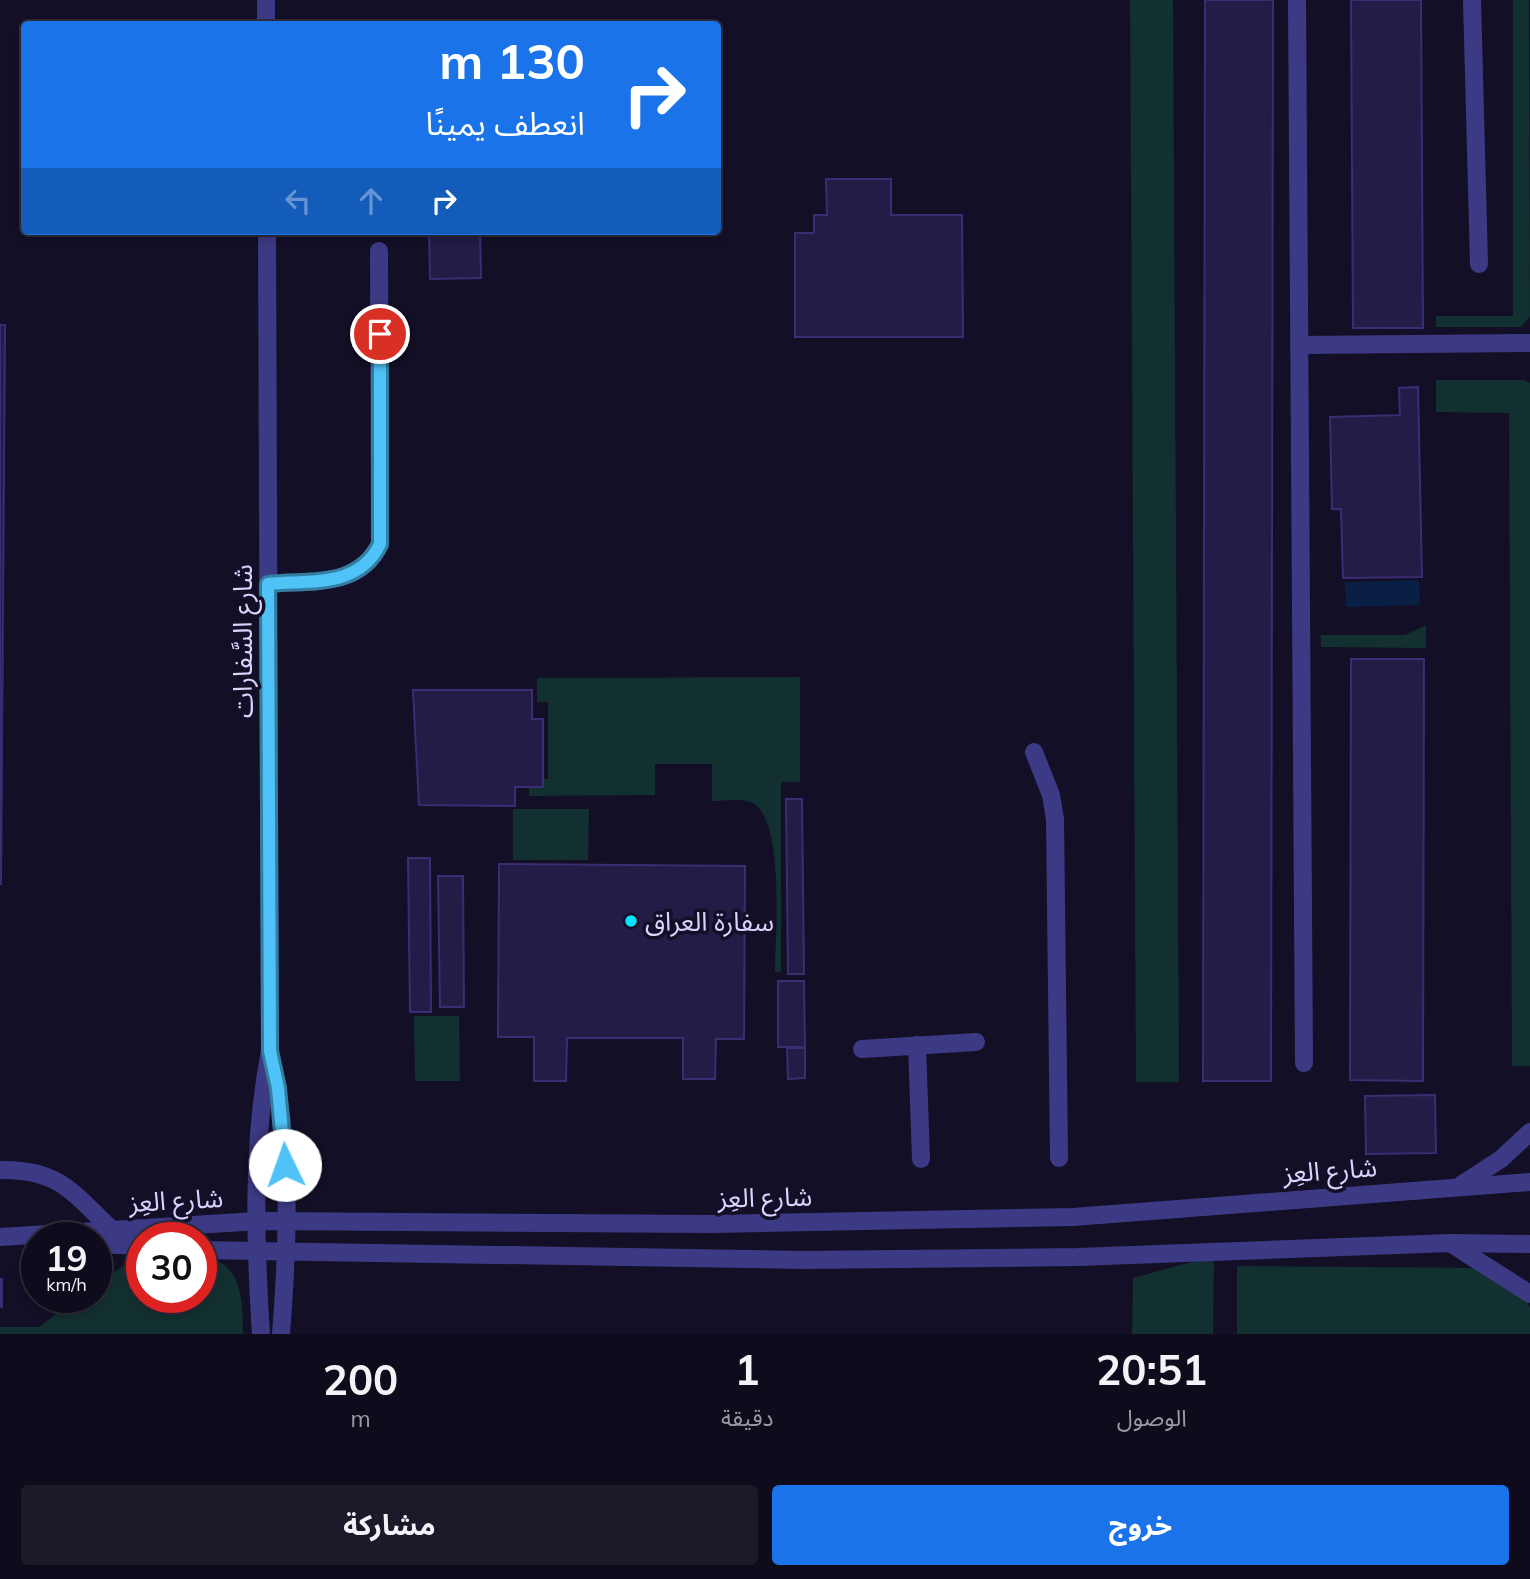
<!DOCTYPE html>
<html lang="ar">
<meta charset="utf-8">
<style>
body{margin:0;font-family:Mulish,"Noto Sans Arabic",sans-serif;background:#1c1929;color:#f1f3f6;direction:rtl;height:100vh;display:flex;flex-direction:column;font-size:26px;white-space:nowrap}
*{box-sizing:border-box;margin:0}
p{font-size:23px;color:#9b9ba3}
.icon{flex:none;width:38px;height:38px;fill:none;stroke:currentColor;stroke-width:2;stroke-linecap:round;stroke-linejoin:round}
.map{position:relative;height:1334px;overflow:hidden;direction:ltr}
.panel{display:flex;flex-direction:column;background:#0e0b1c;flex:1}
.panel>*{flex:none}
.banner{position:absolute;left:21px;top:21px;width:700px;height:214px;border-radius:7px;box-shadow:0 4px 10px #0003,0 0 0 2px #2e2b3b;direction:rtl;background:#1a73e8;color:#fff;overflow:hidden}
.speed{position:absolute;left:21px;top:1222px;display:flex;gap:14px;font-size:35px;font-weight:700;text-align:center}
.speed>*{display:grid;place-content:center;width:91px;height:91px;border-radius:50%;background:#0e0b1c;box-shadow:0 4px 10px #0003,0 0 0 2px #2e2b3b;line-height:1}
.speed small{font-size:18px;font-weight:400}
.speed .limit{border:10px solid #d22;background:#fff;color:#111}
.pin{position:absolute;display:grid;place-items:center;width:60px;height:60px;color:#fff;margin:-30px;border:4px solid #fff;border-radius:50%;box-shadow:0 2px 7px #0007}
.me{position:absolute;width:77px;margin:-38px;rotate:357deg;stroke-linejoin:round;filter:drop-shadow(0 0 5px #0008)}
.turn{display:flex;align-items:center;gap:24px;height:147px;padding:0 21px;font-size:32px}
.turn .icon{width:91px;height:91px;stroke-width:2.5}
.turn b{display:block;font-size:49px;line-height:60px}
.lanes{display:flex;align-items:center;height:66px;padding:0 21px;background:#0003;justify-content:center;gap:35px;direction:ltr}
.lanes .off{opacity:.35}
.eta{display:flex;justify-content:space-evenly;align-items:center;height:119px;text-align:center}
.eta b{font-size:42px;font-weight:700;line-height:49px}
.button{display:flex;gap:14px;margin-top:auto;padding:14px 21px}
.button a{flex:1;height:80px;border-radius:7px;background:#1a73e8;color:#fff;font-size:28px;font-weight:700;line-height:80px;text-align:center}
.button a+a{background:#1c1929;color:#f1f3f6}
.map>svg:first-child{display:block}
.green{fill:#12302f}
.water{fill:#0a1f44}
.building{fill:#241b47;stroke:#3b2d73;stroke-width:2}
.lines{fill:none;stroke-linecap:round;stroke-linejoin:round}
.minor{stroke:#3d3a85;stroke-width:18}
.route-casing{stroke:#337fa1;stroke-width:18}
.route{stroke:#4fc3f7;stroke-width:12}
.poi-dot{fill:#00e5ff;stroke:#130f26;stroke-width:2.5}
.labels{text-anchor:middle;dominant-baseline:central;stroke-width:7;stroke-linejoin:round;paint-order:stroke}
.street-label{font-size:26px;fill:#d9d4ff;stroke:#130f26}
.poi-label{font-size:26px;fill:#d9d4ff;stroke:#130f26;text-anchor:start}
</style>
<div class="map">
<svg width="1530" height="1334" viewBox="0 0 1530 1334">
<rect width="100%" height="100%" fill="#130f26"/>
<g class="green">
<polygon points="1130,0 1173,0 1179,1082 1136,1082"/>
<polygon points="1513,0 1529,0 1530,317 1521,327 1436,327 1436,316 1513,316"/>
<polygon points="1436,380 1524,380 1530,383 1530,1066 1512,1066 1509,413 1436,412"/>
<polygon points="1426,625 1426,648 1321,647 1321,635 1405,635"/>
<path d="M800,677V782H781V972H775C775,939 786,814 750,802C740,798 723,801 712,801V764H655V795L529,796V779H548V702H537V678Z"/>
<polygon points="513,809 589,809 588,860 513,860"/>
<polygon points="414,1016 459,1016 460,1081 415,1081"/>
<path d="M201,1258C243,1258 243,1304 243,1334H0V1327H39L80,1297H96V1285L131,1260L142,1259V1297H201Z"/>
<polygon points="1195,1261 1214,1261 1213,1334 1132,1334 1133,1278"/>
<polygon points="1237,1266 1484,1268 1524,1295 1530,1308 1530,1334 1237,1334"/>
</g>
<polygon class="water" points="1419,580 1420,605 1346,607 1345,582"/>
<g class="building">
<polygon points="1205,0 1273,0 1271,1081 1203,1081"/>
<polygon points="1351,0 1421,0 1423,328 1353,328"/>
<polygon points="826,179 891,179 891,215 962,215 963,337 795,337 795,233 814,233 814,215 827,215"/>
<polygon points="429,231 480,231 481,278 430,279"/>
<polygon points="0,325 5,325 1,884 0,884"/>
<polygon points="1418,387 1422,577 1343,578 1341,509 1332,509 1330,417 1400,415 1399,388"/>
<polygon points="1351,659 1424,659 1423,1081 1350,1080"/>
<polygon points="413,690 532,690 532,719 543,719 543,787 515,787 515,806 419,805"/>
<polygon points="786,799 802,799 804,974 788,974"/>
<polygon points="408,858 430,858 431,1012 410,1012"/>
<polygon points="499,864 745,866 744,1039 716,1039 715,1079 683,1079 683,1038 567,1038 566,1081 534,1081 534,1037 498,1037"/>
<polygon points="438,876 463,876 464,1007 440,1007"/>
<polygon points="778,981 804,981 805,1047 778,1047"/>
<polygon points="787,1048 805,1048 805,1078 788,1079"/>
<polygon points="1435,1095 1436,1153 1366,1154 1365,1096"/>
<rect x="0" y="1279" width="2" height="28"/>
</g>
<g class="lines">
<g class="minor">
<polyline points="266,0 266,24"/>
<polyline points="1297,0 1304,1063"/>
<polyline points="1472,0 1479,264"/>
<polyline points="1299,345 1530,343"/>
<path d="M268,584C311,580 359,588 380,544L379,251"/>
<polyline points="1034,752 1051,795 1055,819 1059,1158"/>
<polyline points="917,1045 921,1159"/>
<polyline points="862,1049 976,1042"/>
<path d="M271,1059C292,1148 288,1244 281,1334"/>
<path d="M0,1170C59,1169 72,1192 112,1230"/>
<polyline points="1461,1185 1501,1159 1530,1132"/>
<polyline points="0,1237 258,1221 712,1224 1073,1217 1530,1182"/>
<polyline points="1450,1243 1530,1294"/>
<polyline points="96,1244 142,1246"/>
<polyline points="201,1250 802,1260 1078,1257 1450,1243 1530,1244"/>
<path d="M261,1334C255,1241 252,1143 270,1051L267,231"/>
</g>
</g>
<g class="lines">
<g class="route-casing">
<path id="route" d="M285,1165L278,1088L270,1051L268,584C311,580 359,588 380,544V334"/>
</g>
<use href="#route" class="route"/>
</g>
<circle class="poi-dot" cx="631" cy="921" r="7"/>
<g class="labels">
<g class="street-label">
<text transform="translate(242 641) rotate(-90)">شارع السَّفارات</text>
<text transform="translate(1330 1170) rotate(-4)">شارع العِز</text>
<text transform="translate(765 1197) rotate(-1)">شارع العِز</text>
<text transform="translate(176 1200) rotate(-3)">شارع العِز</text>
</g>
<g class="poi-label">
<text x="645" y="921">سفارة العراق</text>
</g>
</g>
</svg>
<div class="speed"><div>19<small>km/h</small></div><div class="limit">30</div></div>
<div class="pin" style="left:380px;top:334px;background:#d93025"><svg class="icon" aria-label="arrive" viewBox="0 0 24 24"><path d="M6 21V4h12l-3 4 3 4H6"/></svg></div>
<svg class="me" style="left:285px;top:1165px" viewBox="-20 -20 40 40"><circle r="19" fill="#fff"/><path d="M0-13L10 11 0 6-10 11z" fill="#4fc3f7"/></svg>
<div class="banner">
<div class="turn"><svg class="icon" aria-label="right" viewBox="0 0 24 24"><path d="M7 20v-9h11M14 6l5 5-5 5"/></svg><div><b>130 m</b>انعطف يمينًا</div></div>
<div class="lanes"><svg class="icon off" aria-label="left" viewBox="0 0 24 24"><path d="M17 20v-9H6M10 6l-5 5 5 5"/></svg><svg class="icon off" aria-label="ahead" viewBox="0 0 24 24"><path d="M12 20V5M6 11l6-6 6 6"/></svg><svg class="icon" aria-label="right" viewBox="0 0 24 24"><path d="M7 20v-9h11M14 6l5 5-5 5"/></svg></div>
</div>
</div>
<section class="panel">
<div class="eta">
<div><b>20:51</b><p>الوصول</p></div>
<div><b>1</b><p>دقيقة</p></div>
<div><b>200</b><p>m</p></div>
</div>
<div class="button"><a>خروج</a><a>مشاركة</a></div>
</section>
